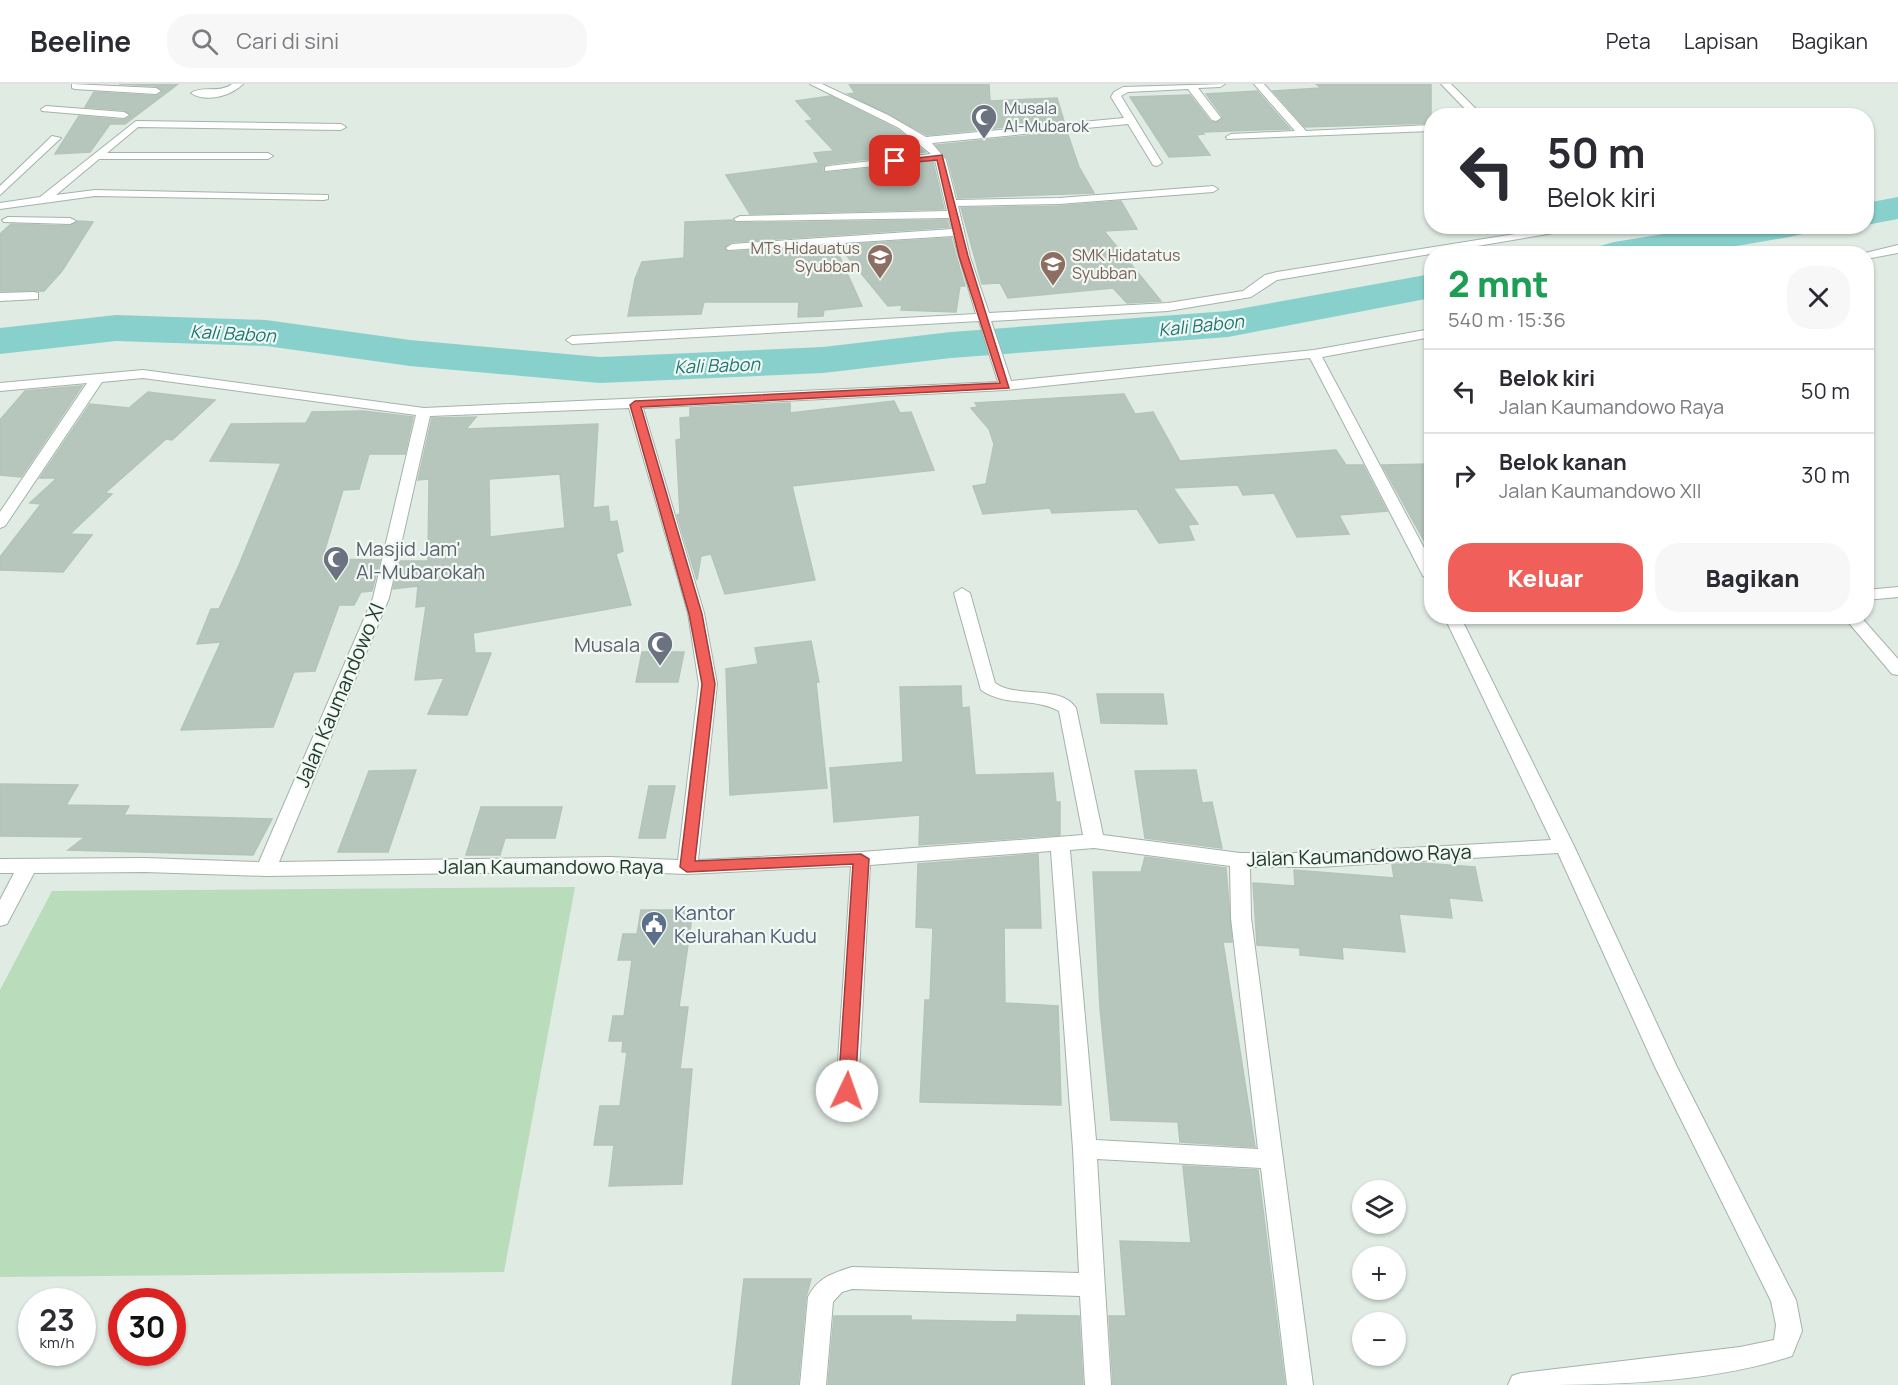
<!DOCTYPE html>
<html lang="id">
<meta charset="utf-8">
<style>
body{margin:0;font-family:Manrope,sans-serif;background:#f7f7f7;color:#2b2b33;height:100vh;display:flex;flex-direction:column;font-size:22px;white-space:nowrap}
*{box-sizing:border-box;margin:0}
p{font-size:20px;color:#7c7c81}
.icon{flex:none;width:33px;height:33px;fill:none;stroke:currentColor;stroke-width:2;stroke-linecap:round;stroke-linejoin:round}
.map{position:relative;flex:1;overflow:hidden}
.side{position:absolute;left:1424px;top:162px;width:450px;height:378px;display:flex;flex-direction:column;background:#fff;border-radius:24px;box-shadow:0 2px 4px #0004}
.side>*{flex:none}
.hud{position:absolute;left:1424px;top:24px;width:450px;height:126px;border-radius:24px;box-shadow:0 2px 4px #0004;background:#fff;color:#2b2b33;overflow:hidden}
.fabs{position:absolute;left:1352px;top:1096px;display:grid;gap:12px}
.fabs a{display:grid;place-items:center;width:54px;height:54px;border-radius:50%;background:#fff;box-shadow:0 2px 4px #0004;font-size:30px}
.speed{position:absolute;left:18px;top:1204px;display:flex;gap:12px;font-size:30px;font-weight:700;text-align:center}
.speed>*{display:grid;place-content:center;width:78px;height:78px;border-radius:50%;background:#fff;box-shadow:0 2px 4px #0004;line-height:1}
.speed small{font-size:15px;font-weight:400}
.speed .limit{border:9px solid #d22;background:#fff;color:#111}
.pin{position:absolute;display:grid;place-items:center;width:51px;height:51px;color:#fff;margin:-26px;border-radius:12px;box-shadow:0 3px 9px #0006}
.me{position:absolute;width:66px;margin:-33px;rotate:3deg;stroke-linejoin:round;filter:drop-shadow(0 0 4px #0008)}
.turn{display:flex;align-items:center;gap:21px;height:126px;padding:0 24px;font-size:27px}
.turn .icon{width:78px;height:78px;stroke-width:2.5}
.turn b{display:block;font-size:42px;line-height:51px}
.round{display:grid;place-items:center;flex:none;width:63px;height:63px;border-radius:24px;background:#f7f7f7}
.head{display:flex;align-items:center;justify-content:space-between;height:102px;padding:0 24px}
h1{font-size:36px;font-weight:800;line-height:45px;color:#1e9e55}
.action{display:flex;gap:12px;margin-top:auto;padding:12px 24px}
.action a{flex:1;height:69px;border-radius:24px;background:#f05f59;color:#fff;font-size:24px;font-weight:800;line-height:69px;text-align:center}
.action a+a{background:#f7f7f7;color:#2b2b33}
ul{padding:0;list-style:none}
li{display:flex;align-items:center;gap:18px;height:84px;padding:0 24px;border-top:2px solid #e1e1e2}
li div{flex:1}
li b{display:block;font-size:22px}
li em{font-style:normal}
header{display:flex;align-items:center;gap:36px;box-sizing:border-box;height:84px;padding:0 30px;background:#fff;border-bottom:2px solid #e1e1e2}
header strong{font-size:28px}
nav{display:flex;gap:33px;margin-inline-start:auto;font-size:21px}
.search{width:420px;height:54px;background:#f7f7f7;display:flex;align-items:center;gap:15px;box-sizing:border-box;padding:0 21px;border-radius:24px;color:#7c7c81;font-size:22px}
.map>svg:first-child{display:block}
.green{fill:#b9dcbb}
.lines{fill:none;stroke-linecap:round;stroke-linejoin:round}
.river{fill:#88d0cc;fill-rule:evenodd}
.building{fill:#b6c6bc;stroke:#b3c4b9;stroke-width:1.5;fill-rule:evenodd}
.minor-casing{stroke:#a3b3aa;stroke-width:2}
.minor{fill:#fff;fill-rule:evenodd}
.route{fill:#f05f59;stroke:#9c3e3a;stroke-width:1.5}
.labels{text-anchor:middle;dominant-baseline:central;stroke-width:4.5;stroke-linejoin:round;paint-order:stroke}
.far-worship-label{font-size:16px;fill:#5b616d;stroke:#f1f8f3;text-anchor:start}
.far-education-label{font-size:16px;fill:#785e54;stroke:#f1f8f3;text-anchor:end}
.far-water-label{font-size:18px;font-style:italic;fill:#1c7672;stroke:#f1f8f3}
.worship-label{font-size:20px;fill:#5b616d;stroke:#f1f8f3;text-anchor:start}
.street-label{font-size:20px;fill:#213b2f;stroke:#f1f8f3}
.service-label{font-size:20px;fill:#4e5e75;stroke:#f1f8f3;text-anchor:start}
</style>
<header>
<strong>Beeline</strong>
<div class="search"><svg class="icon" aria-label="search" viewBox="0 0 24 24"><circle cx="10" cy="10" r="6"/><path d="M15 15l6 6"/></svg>Cari di sini</div>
<nav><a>Peta</a><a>Lapisan</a><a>Bagikan</a></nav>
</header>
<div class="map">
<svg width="1898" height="1301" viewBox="0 0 1898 1301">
<rect width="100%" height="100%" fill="#e0ebe4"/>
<polygon class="green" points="575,803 504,1188 0,1193 0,906 52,807"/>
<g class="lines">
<g class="river">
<polygon points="1898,113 1898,135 1866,141 1866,119"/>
<polygon points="1713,142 1808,142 1803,150 1789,153 1690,170 1595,170 1600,162 1614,158"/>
<polygon points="1431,190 1431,214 1228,253 951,274 823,289 600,299 410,282 266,262 116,257 0,270 0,244 116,231 266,236 410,256 600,273 823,263 951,248 1228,227"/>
</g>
</g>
<g class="building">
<polygon points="119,0 178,0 125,40 110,40 90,68 55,70 79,32 124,36 131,32 124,26 85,23 94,8 156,12 163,8 156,2"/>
<polygon points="849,0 989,0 990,17 1057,14 1064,37 927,51 848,10 855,9"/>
<polygon points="1316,0 1431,0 1431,39 1305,43 1273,7 1321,4"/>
<polygon points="1257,7 1290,45 1202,48 1204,50 1196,51 1210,71 1169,73 1130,13 1190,11 1210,37 1215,39 1223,33 1206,10"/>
<polygon points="830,12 898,46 925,68 828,80 823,82 823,89 933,78 944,125 750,130 726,91 819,79 814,69 834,67 806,37 813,36 796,17"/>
<polygon points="1067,48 1079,83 1094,109 958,114 948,75 936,61"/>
<polygon points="1121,117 1137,145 1104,147 1161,217 1127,219 1113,204 1008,214 1000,199 982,200 961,124 1059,122"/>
<polygon points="732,136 736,139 947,136 949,143 732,158 724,164 728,168 951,154 965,202 960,202 956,228 901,226 902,221 888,222 842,166 838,169 862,222 824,226 823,232 798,233 799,218 704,218 701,230 628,232 635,195 642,178 684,174 685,138"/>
<polygon points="78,137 93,138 62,187 44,207 0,207 0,150 11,140 70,142"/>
<polygon points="82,302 21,393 0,391 0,336 25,307"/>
<polygon points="148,308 215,316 172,356 166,355 105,409 112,410 70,450 92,451 63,488 0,486 0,473 41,420 30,419 57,394 40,394 90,320 129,324"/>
<polygon points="1124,310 1135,330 1153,328 1180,377 1336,366 1346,381 1363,381 1387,427 1339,431 1349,450 1297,453 1274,409 1243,411 1238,401 1173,404 1198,440 1188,441 1194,456 1159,459 1137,425 1052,429 1050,424 983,430 973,402 986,400 994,360 989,345 971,324 978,323 975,319"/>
<polygon points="894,317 900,329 911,328 934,386 792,402 815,496 725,510 711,470 701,472 697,496 677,431 680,430 676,356 681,355 680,334 690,333 690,324 790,319 790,329"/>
<polygon points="363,327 413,333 405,370 369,370 359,405 343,406 322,475 380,476 372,507 361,508 354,521 339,521 315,587 294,588 273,643 181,646 221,558 197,560 211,525 219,525 239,481 281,379 210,377 231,340 306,339 312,328"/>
<path d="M476,333L466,345L598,340L593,424L608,422L610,438L617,437L623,467L616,470L631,521L473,549L475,569H491L467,631L428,630L444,594L415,596L426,522L416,523L418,502L393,505L400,477H428L429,395L418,396L432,334ZM560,390L565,444L490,453L489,395Z"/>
<polygon points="1431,380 1431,469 1382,381"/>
<polygon points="811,557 819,598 816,598 827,704 730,711 726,585 758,580 755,564"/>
<polygon points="642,568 684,568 678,598 636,598"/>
<polygon points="961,602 962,624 969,623 975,691 1053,689 1056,718 1060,718 1060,751 919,761 920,731 834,738 830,684 903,678 900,603"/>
<polygon points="1097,610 1163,610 1167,640 1101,639"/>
<polygon points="416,686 388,768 338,768 369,687"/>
<polygon points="1196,686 1202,719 1212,718 1222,764 1145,754 1135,687"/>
<polygon points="0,700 78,701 66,721 129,722 124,731 272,735 253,771 68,766 85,753 0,752"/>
<polygon points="649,702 675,702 665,754 639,754"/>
<polygon points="481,723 562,723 555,754 505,754 500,771 466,771"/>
<polygon points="1038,770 1041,844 1004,844 1005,919 1058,922 1061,1021 920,1018 925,916 930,916 933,844 916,843 918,780"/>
<polygon points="1145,773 1226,784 1232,858 1223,858 1255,1063 1180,1058 1178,1038 1111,1036 1100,924 1093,788 1141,788"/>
<polygon points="1421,779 1475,783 1482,817 1449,814 1452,834 1399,830 1405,868 1342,863 1343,875 1300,871 1300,864 1257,861 1253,799 1295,802 1294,786 1394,794 1392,781"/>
<polygon points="641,826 693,826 679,923 688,923 680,985 692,985 682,1100 609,1102 614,1061 594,1061 600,1022 620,1022 627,968 622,968 623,957 609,957 613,932 624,932 632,876 618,876 623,850 637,850"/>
<polygon points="1183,1082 1258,1086 1285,1301 1113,1301 1109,1232 1126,1232 1120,1157 1191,1159"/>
<polygon points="744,1195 811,1195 806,1213 798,1301 732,1301"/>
<polygon points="1017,1231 1079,1232 1083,1301 828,1301 834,1232 911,1232 911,1236 1017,1238"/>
</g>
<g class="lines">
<g class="minor-casing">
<g id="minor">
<polygon points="72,0 156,4 161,7 156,10 75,5 72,4"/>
<path d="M232,0H243C231,12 206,19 191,9C203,1 219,10 232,0Z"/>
<path d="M810,0H822L888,31L926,53L1124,34L1111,13L1114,8L1123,3L1225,0L1220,3L1198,4L1221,34L1216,37L1212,36L1188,5L1128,8L1121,12L1162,79L1157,82L1153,81L1128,40L932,59L946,76L956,116L1059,114L1213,102L1218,105L1213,108L1059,120L958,122L970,173L989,229L1168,219L1243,207L1265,191L1277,188L1565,142H1595L1277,196L1251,213L1168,227L991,237L1011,297L1314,266L1431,245V253L1322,273L1431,477V497L1423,492L1310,274L1006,306L643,324L704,529L717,600L698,776L861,768L1083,751L1059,627C1034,613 1005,623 981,606L954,509L962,504L970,509L995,599C1017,615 1060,600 1076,624L1103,751L1240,769H1318L1551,756L1444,532H1460L1574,762L1677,983L1796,1216L1802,1247L1792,1272C1703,1301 1602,1301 1508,1301L1512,1292L1521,1289L1740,1263L1774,1256L1776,1241L1771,1217L1655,983L1558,769L1318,783H1250L1251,834L1313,1301H1287L1261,1084L1097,1075L1111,1301H1085L1080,1212L852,1205L842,1208L833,1218L826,1301H800L808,1213C817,1194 833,1189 852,1183L1079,1189L1073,1065L1051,767L870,781L858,1007L855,1013L847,1016L839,1013L836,1007L851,782L687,790L610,787L266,792L145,788L34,789L7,840L0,842V816L14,789H0V775L145,774L259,778L373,514L416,331L143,294L102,298L5,442L0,444V428L87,299L0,307V299L143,286L424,324L998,298L979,237L572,260L566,256L572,252L976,230L953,152L728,166L726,164L732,160L952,145L949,134L736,137L734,135L740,132L947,127L935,76L825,87V83L829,82L931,70L899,44ZM629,324L688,529L699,600L678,776L610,773L279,778L389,514L430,332ZM1094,764L1230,782L1231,834L1258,1065L1096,1056L1070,766Z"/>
<polygon points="1254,0 1264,0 1306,47 1431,41 1431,47 1227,55 1226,53 1231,50 1295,47"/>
<polygon points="1441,0 1451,0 1483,32 1472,32"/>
<polygon points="46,22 124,28 129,31 124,34 42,27 41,25"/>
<polygon points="136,37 341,40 346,43 341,46 138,43 107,69 268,69 273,72 268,75 99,75 56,111 95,106 328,111 328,115 324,116 95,112 0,125 0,119 40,113"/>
<polygon points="52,52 61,54 0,111 0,102"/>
<polygon points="8,133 70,134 76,137 70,140 4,138 2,136"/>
<polygon points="1898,161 1898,169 1866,175 1866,170 1861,170"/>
<polygon points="34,208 38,209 38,215 0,217 0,209"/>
<polygon points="1898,503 1898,513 1866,516 1866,506"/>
<polygon points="1843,532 1860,532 1898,575 1898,591 1892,590"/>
</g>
</g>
<use href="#minor" class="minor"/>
</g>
<polygon class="route" points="942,71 968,172 1009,304 641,323 702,530 715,600 695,777 861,770 869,775 855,1007 853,1012 841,1012 838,1007 853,780 687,788 680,783 702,600 689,530 630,321 635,317 1000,299 959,172 937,76 895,80 891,77"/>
<defs>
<g id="mosque-pin" transform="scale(1.35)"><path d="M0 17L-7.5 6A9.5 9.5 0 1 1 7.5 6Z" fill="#6b7280" stroke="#f1f8f3"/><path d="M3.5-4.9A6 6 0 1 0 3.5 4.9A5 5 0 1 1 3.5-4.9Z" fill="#fff"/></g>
<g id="school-pin" transform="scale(1.35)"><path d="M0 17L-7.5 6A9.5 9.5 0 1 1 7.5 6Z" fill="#8d6e63" stroke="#f1f8f3"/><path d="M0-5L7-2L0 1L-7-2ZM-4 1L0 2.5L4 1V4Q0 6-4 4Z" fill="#fff"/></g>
<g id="civic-pin" transform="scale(1.35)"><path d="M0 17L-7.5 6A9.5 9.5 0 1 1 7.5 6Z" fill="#5c6f8a" stroke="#f1f8f3"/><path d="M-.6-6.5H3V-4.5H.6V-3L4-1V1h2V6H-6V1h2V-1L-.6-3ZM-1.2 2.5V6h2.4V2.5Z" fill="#fff"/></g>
</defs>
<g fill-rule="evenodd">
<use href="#mosque-pin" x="984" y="33"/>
<use href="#school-pin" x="880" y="173"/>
<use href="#school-pin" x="1053" y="180"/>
<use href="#mosque-pin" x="336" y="475"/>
<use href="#mosque-pin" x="660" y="560"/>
<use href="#civic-pin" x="654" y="840"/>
</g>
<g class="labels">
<g class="far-worship-label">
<text x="1004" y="24">Musala<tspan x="1004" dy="18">Al-Mubarok</tspan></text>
</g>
<g class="far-education-label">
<text x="860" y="164">MTs Hidauatus<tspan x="860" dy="18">Syubban</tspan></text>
<text x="1072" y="171" text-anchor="start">SMK Hidatatus<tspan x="1072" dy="18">Syubban</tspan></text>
</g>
<g class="far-water-label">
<text transform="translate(1201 241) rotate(-6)">Kali Babon</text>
<text transform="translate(233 249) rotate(3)">Kali Babon</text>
<text transform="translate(717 281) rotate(-2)">Kali Babon</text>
</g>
<g class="worship-label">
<text x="356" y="464">Masjid Jam'<tspan x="356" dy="23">Al-Mubarokah</tspan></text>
<text x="640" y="560" text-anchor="end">Musala</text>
</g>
<g class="street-label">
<text transform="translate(339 611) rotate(-67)">Jalan Kaumandowo XI</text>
<text transform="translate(1359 771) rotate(-2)">Jalan Kaumandowo Raya</text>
<text x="551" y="782">Jalan Kaumandowo Raya</text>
</g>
<g class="service-label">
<text x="674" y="828">Kantor<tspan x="674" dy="23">Kelurahan Kudu</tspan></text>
</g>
</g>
</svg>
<div class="fabs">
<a><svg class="icon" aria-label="layers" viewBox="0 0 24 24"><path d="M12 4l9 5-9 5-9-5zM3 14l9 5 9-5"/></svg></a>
<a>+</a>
<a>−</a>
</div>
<div class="speed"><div>23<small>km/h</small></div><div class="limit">30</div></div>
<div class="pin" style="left:895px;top:77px;background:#d93025"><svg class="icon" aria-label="arrive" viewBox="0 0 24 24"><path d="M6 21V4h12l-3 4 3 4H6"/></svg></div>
<svg class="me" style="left:847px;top:1007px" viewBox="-20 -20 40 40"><circle r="19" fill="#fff"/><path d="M0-13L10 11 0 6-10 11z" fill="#f05f59"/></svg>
<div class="hud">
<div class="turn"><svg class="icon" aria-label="left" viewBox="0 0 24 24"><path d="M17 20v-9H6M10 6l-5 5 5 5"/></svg><div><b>50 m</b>Belok kiri</div></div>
</div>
<section class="side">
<div class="head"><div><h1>2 mnt</h1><p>540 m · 15:36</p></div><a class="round"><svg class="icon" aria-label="close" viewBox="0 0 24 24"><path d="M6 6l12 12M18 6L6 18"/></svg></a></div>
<ul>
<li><svg class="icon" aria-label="left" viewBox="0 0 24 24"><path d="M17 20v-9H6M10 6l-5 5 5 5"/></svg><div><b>Belok kiri</b><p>Jalan Kaumandowo Raya</p></div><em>50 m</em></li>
<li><svg class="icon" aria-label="right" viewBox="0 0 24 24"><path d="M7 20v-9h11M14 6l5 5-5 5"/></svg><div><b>Belok kanan</b><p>Jalan Kaumandowo XII</p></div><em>30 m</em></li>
</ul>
<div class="action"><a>Keluar</a><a>Bagikan</a></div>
</section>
</div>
